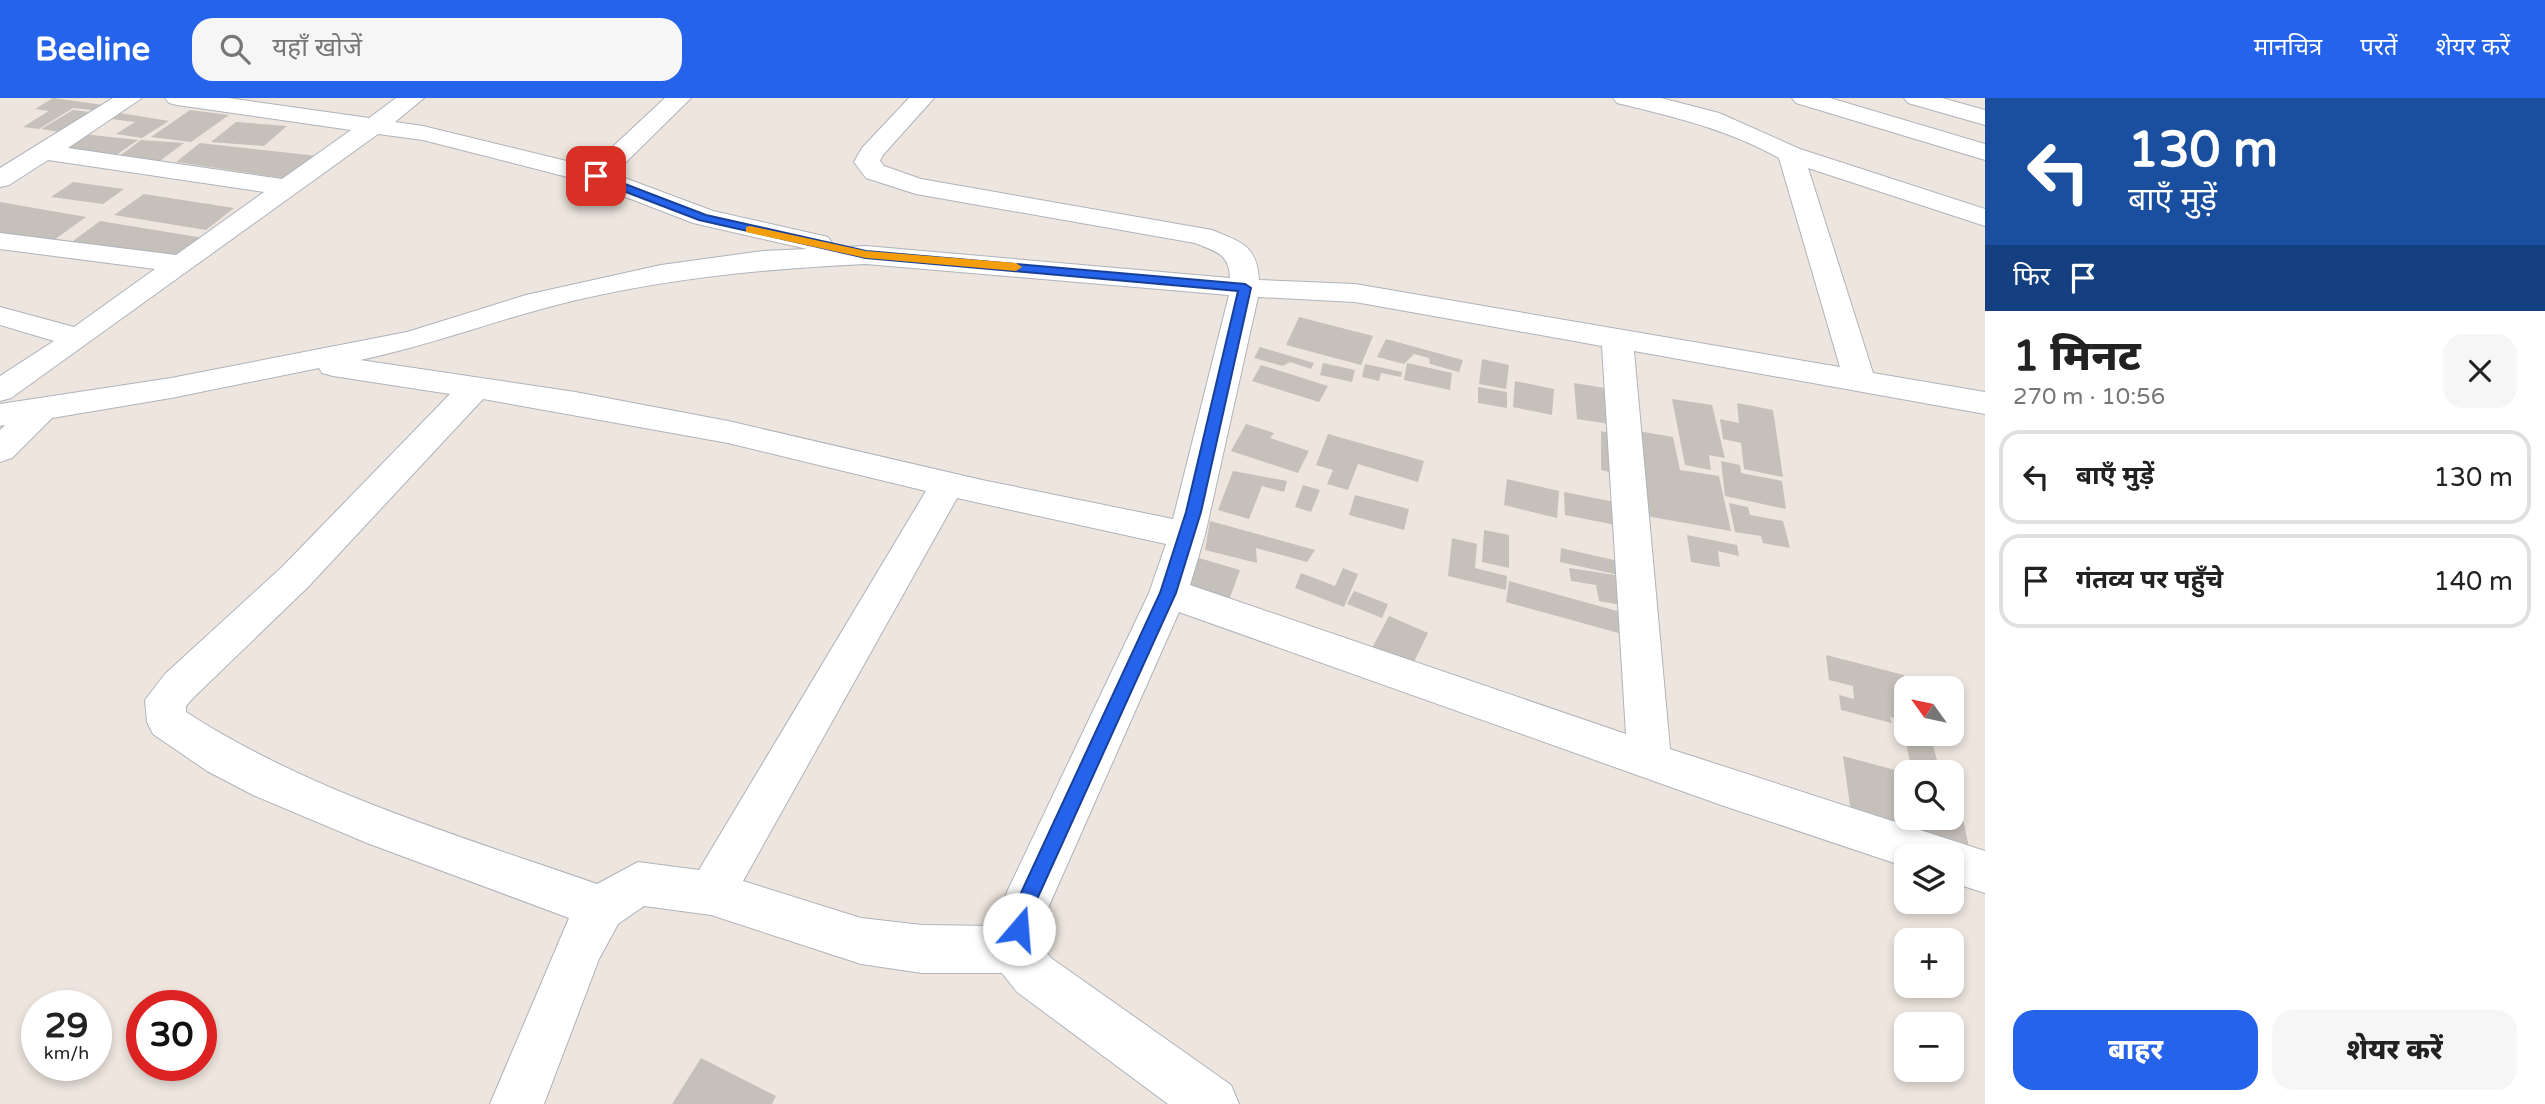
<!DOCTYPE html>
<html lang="hi">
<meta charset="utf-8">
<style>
body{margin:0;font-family:"Varela Round","Noto Sans Devanagari",sans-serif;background:#f6f6f6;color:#222;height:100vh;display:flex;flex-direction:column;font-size:26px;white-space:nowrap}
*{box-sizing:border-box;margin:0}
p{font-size:23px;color:#767676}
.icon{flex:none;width:38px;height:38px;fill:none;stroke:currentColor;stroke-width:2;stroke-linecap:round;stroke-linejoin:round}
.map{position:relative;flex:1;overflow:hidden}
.sheet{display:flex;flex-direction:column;background:#fff;width:560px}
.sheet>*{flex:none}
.banner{background:#1a4fa0;color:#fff;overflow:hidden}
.needle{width:46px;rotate:303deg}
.fabs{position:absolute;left:1894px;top:578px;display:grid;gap:14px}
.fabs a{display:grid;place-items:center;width:70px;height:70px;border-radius:14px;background:#fff;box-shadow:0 4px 10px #0003;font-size:35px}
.speed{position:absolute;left:21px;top:892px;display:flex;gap:14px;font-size:35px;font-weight:700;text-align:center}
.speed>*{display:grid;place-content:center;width:91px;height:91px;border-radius:50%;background:#fff;box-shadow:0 4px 10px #0003;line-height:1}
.speed small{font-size:18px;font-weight:400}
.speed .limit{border:10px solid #d22;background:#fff;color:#111}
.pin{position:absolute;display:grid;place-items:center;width:60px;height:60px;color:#fff;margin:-30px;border-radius:14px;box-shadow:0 4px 10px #0006}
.me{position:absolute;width:77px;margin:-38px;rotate:18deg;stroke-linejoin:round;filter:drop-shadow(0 0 5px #0008)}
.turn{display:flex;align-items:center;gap:24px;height:147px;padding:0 28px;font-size:32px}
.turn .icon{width:91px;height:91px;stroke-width:2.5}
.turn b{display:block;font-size:49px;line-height:60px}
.then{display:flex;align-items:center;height:66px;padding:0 28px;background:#0003;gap:14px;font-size:26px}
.round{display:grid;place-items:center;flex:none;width:74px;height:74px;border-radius:21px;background:#f6f6f6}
.headline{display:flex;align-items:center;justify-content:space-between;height:119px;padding:0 28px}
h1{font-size:42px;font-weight:800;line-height:52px}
.button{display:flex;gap:14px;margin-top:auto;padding:14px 28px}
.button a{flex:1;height:80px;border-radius:21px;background:#2563eb;color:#fff;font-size:28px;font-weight:800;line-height:80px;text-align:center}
.button a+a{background:#f6f6f6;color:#222}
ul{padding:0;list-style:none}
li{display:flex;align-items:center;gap:21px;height:94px;margin:0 14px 10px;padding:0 14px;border:4px solid #e0e0e0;border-radius:21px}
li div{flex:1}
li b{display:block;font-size:26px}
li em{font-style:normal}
header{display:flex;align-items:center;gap:42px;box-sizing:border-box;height:98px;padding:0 35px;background:#2563eb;color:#fff}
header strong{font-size:33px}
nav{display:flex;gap:38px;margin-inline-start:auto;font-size:24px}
.search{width:490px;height:63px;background:#f6f6f6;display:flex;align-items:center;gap:18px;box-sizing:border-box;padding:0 24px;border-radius:21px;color:#767676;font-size:26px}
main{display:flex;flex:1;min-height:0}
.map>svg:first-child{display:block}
.building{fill:#c6c0ba}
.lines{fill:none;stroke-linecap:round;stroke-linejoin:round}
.minor-casing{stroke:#aeb3bc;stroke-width:2}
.minor{fill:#fff;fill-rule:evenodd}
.route{fill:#2563eb;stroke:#184099;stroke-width:2}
.slow{fill:#f59e0b}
</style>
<header>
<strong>Beeline</strong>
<div class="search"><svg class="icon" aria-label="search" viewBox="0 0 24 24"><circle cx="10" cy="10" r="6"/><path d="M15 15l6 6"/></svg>यहाँ खोजें</div>
<nav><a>मानचित्र</a><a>परतें</a><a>शेयर करें</a></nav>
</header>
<main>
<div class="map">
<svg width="1985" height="1006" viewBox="0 0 1985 1006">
<rect width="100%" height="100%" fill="#ede5de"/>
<g class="building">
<polygon points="53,0 111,8 102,13 73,10 39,31 23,29 49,13 35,11"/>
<polygon points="73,12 98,15 66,35 41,31"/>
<polygon points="190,12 229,17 191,44 151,39"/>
<polygon points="120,15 169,23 142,40 116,36 135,24 111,21"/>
<polygon points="236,24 287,28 264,48 211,44"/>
<polygon points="83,36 138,42 112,60 60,52"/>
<polygon points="141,42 184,45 157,65 117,60"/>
<polygon points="200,45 317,58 289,81 176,64"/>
<polygon points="73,84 124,91 103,106 51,99"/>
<polygon points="144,96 234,110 206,132 114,117"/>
<polygon points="0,104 86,119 54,142 0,134"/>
<polygon points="100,123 204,140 176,161 69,146"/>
<polygon points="1299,219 1373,238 1361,267 1286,247"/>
<polygon points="1386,241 1463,262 1459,274 1430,266 1429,260 1414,256 1404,266 1377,259"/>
<polygon points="1260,249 1314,265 1311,271 1290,264 1283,268 1254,260"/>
<polygon points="1482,261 1509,267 1506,291 1479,286"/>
<polygon points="1323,265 1355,272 1352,284 1320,277"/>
<polygon points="1407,265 1452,275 1450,292 1404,282"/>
<polygon points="1365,266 1402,274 1401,279 1381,275 1379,283 1362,279"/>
<polygon points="1261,267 1328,288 1319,304 1252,283"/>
<polygon points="1515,283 1554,291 1552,317 1513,309"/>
<polygon points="1574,285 1617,292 1622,328 1577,321"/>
<polygon points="1478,289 1507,294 1507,310 1478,305"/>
<polygon points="1672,301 1712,307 1725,360 1709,357 1711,372 1685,367"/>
<polygon points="1737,305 1773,312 1783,379 1744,371 1741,345 1723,341 1720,321 1739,325"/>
<polygon points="1246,326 1274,335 1270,340 1309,353 1298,375 1231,353"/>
<polygon points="1632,332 1673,339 1680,372 1719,378 1731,433 1646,418"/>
<polygon points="1601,333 1621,338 1621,377 1601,372"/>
<polygon points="1328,336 1424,363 1418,384 1358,366 1348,392 1327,386 1333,372 1316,367"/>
<polygon points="1721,363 1740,367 1741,375 1782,383 1786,411 1725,398"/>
<polygon points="1233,373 1287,383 1284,394 1262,388 1249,421 1218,412"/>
<polygon points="1507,381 1559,393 1557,420 1504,407"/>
<polygon points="1303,387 1320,392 1311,414 1295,409"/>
<polygon points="1564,394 1630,407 1631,430 1565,417"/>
<polygon points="1355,397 1409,411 1404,432 1349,417"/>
<polygon points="1729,405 1748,409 1750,417 1783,423 1790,450 1763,445 1761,438 1735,434"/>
<polygon points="1210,423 1315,452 1307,464 1256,450 1257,465 1205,452"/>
<polygon points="1484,432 1509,437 1509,470 1482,464"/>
<polygon points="1687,437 1737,447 1739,458 1718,453 1720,469 1691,464"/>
<polygon points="1452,440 1477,446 1475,470 1507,478 1506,492 1448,478"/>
<polygon points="1561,450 1627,465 1628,479 1560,464"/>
<polygon points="1199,460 1240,472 1229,502 1187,489"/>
<polygon points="1343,470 1358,476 1344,509 1295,490 1301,475 1335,488"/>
<polygon points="1569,470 1615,477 1621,507 1599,503 1596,487 1571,483"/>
<polygon points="1509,483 1628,516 1626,537 1506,504"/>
<polygon points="1354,493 1388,506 1382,520 1347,506"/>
<polygon points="1389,518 1428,535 1411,570 1371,552"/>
<polygon points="1826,557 1904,577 1906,623 1890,619 1892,625 1841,612 1839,597 1854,601 1853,588 1829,582"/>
<polygon points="1902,626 1906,627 1906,635 1930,635 1940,674 1912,673"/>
<polygon points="1843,658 1906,675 1906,719 1951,719 1951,687 1956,688 1970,754 1852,722"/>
<polygon points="701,960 776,998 772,1006 672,1006"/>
</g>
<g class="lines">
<g class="minor-casing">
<g id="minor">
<path d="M113,0H142L68,50L282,81L351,32L177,7L169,5L165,0H228L369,20L396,0H424L395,24L423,28L591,69L665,0H691L614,76L713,113L828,139L832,145L828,150L866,148L1230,180C1229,155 1216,154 1195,145L916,96L866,80L854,64L862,50L909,0H934L883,57L880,63L884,68L921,81L1212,132C1241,144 1257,147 1259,182L1355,186L1840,269L1779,60C1727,31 1674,19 1617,5L1613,0H1661L1719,15L1800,51L1985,111V128L1808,70L1873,275L1985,294V316L1634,253L1670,651L1985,753V795L1951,784V758H1906V769L1724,708L1179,514L1048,810L1040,846L1051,860L1231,987L1239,1006H1168L1017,894L1002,875H922L861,866L711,817L644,808L618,826L599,861L544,1006H490L569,820L367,745L253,697L207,673L153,636L147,624L145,602L165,576L282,469L450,296L333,278L322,275L319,270L171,300L52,320L12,360L0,364V332L5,327L0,328V306L171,280L407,234L526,197L661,167L763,153L807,151L693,125L587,84L423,42L378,36L11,300L0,303V278L54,243L0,227V209L74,229L155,171L0,151V135L176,157L264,94L48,62L9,87L0,89V70ZM866,166L1229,197L1173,421L982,382L728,323L575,294L360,262C423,249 482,227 545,210C650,182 757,171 866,166ZM1258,199L1355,204L1602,248L1626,636L1190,487L1205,437ZM483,301L728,345L926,393L699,772L638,764L597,786C457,737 311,695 186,614V608L193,600L308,489ZM957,400L1166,446L1149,495L1007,794L996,828L922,827L861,820L743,783Z"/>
<polygon points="1792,0 1830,0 1985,46 1985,62 1796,5"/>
<polygon points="1904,0 1942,0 1985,12 1985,27 1908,5"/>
</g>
</g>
<use href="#minor" class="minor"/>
</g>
<polygon class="route" points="592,76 599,76 706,117 866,153 1245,186 1251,190 1201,414 1176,495 1033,810 1026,838 1019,840 1012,838 1009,831 1014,810 1160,495 1186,414 1238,193 866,160 699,122 592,81"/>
<polygon class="slow" points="750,128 866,153 1016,165 1022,169 1016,173 866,160 746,134 746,129"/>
</svg>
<div class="fabs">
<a><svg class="needle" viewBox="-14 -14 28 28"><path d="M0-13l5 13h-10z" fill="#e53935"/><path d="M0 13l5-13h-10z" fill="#767676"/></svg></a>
<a><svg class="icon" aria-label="search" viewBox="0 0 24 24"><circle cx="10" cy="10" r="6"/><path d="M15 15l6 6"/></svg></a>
<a><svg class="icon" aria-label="layers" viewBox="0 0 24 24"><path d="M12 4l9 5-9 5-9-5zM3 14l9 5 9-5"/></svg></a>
<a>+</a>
<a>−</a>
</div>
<div class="speed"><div>29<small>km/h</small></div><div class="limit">30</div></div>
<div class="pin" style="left:596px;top:78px;background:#d93025"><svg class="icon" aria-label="arrive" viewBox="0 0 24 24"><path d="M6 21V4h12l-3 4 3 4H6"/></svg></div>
<svg class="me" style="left:1019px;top:831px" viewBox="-20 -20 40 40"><circle r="19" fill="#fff"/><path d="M0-13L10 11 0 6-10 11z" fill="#2563eb"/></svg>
</div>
<section class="sheet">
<div class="banner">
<div class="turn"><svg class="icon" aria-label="left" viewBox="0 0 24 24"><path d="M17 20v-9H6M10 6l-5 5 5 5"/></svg><div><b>130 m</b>बाएँ मुड़ें</div></div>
<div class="then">फिर<svg class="icon" aria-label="arrive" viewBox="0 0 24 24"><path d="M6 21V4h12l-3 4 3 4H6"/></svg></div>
</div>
<div class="headline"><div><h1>1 मिनट</h1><p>270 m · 10:56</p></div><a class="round"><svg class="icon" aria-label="close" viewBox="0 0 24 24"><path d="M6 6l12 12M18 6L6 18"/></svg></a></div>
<ul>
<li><svg class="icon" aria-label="left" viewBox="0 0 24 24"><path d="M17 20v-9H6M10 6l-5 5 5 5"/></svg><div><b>बाएँ मुड़ें</b></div><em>130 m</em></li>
<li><svg class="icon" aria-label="arrive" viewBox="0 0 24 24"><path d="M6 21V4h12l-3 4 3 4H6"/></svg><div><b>गंतव्य पर पहुँचे</b></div><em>140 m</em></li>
</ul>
<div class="button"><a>बाहर</a><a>शेयर करें</a></div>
</section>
</main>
